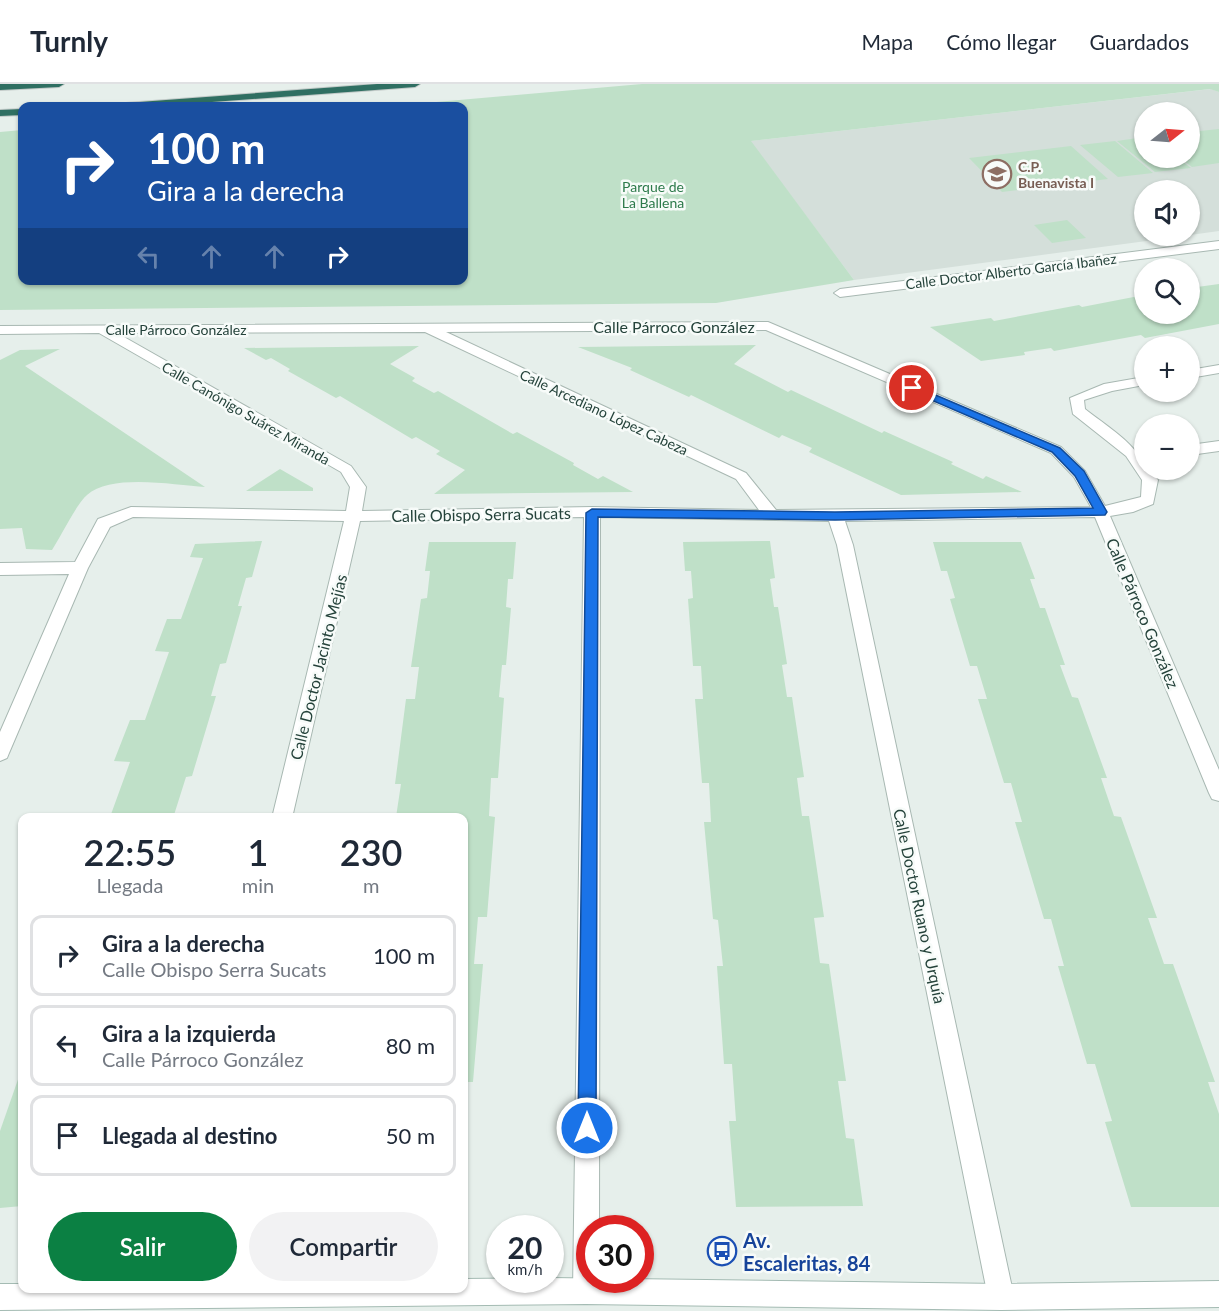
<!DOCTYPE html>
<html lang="es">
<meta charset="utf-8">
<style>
body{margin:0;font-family:Lato,sans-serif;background:#f2f2f3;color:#1f2937;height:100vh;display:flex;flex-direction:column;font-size:22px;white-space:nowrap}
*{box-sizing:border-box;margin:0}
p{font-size:20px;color:#747a83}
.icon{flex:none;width:33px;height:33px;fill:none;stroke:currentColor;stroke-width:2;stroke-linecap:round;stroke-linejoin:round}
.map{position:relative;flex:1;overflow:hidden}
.drawer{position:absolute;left:18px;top:729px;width:450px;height:480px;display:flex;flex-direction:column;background:#fff;border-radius:12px;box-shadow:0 2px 4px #0004}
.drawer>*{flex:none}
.top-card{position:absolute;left:18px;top:18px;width:450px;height:183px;border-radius:12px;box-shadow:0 2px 4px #0004;background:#1a4fa0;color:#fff;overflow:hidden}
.needle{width:39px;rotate:73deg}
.fabs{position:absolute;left:1134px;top:18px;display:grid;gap:12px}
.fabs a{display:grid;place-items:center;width:66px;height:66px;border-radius:50%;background:#fff;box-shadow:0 2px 4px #0004;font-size:30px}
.speed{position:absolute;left:486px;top:1131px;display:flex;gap:12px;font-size:30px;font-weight:700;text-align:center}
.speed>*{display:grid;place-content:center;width:78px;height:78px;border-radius:50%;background:#fff;box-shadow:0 2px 4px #0004;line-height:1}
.speed small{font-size:15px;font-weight:400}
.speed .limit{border:9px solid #d22;background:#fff;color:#111}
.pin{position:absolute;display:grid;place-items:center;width:51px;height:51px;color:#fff;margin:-26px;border:3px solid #fff;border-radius:50%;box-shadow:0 2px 6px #0007}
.me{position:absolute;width:66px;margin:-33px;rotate:0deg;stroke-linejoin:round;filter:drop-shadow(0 0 4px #0008)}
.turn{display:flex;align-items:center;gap:21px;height:126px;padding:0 30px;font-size:27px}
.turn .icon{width:78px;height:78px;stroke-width:2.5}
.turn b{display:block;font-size:42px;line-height:51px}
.lanes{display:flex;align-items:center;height:57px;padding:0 30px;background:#0003;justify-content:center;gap:30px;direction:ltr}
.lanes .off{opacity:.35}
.eta{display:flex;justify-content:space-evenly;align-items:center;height:102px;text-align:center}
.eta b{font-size:36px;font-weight:600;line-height:42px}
.cta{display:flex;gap:12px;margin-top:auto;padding:12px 30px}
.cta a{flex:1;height:69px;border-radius:36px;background:#0b8043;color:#fff;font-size:24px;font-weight:600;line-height:69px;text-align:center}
.cta a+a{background:#f2f2f3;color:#1f2937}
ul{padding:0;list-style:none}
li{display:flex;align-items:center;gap:18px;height:81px;margin:0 12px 9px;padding:0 18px;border:3px solid #e0e1e3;border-radius:12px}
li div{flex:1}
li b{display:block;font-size:22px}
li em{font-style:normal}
header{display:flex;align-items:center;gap:36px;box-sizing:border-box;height:84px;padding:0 30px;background:#fff;border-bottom:2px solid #e0e1e3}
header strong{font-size:28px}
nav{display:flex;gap:33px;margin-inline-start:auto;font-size:21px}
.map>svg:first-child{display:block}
.built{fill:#d4dfda;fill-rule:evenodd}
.green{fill:#bfe0c8}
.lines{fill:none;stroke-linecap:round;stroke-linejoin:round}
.street-casing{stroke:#a8b8b2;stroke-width:2}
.secondary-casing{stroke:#a4bbb3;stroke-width:2}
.highway-casing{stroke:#c2cac8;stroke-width:2}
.street{fill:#fff;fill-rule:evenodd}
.secondary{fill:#fff;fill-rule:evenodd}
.highway{fill:#2f6f62;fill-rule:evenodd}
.route{fill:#1a73e8;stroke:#114b97;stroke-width:1.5}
.labels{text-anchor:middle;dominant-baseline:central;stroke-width:5;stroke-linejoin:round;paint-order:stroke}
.far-education-label{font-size:14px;font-weight:bold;fill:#785e54;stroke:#f7fbf9;text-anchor:start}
.far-park-label{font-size:14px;fill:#2d7a4b;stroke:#f7fbf9}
.far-street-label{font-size:14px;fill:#24423a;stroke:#f7fbf9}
.street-label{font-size:16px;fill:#24423a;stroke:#f7fbf9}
.near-transit-label{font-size:20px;font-weight:bold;fill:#164399;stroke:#f7fbf9;text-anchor:start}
</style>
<header>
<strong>Turnly</strong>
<nav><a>Mapa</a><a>Cómo llegar</a><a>Guardados</a></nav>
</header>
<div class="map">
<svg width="1219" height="1227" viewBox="0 0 1219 1227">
<rect width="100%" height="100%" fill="#e6efeb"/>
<path class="built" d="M1211,5L1219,8V147L1190,151V106H1144V152H1184L854,196L750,57ZM1144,28H1190V74H1144Z"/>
<g class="green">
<polygon points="642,0 1219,0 1219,8 1210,5 751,57 854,196 716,219 0,226 0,48 22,46 22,196 464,196 464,22 391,22"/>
<polygon points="1219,45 1219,79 1192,83 1180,74 1190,74 1190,48"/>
<polygon points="1144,53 1144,74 1178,74 1191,84 1155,88 1117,57"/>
<polygon points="1115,57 1153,89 1118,93 1080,61"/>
<polygon points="1071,62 1108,95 1002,108 969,74"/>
<polygon points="1067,136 1086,154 1052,159 1034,141"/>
<polygon points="1219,200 1219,240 1145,254 1141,251 1054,267 1051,264 1024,268 1025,271 981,277 930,243 991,234 994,237 1079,221 1082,223 1144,211 1144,230 1190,230 1190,204"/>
<polygon points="756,261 734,280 788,308 791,306 882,349 884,347 953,378 951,380 983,395 986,392 1022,408 901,411 809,368 812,364 782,351 779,354 691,311 689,313 630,286 632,284 578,263"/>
<polygon points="419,262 390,280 415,294 412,297 434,309 438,307 513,350 517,348 574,379 573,381 598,395 603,392 633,408 434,410 465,386 436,370 440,367 416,353 412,355 340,312 336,314 288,287 290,285 271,274 266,276 244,264"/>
<path d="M60,265L25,282L205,403C175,401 111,389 87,411C77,419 60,454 52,466L26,465L22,444L0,445V276L20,266Z"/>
<polygon points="280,385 313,404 313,407 246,407"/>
<polygon points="262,457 252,493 246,494 238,522 242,522 226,579 220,580 211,612 216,612 192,692 186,693 174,731 180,731 179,733 110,733 130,678 114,677 130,636 145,636 169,568 155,567 167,535 181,535 203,474 190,473 195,460"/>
<polygon points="770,457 775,494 770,495 774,523 778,523 787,580 782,581 787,613 792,613 804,693 797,694 802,732 809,732 824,833 814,834 820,879 829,880 846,997 838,997 846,1054 854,1055 863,1122 736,1123 729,1037 736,1037 732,980 724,980 717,882 723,882 718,836 713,835 704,738 711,738 709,699 702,699 695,615 703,615 701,582 693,582 688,515 693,514 691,487 685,487 683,458"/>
<polygon points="429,458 516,458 513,495 508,495 506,523 511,524 506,581 502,581 499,613 504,614 498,694 491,694 489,732 495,733 487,833 478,833 474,880 483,880 473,998 466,998 464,1022 464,734 396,733 401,700 395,700 406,615 415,615 419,583 411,583 421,515 427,514 430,487 425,487"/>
<polygon points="933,458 1021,458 1035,495 1030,495 1040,524 1045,524 1065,581 1060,581 1072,613 1078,614 1107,694 1101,694 1114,732 1121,733 1157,834 1148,834 1164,880 1173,880 1215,998 1208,998 1219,1030 1219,1123 1131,1123 1105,1038 1112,1037 1095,980 1087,980 1058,882 1064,882 1051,835 1044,835 1015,738 1022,738 1011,699 1004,699 978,615 987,615 977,582 970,582 950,515 955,514 947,487 941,487"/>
<polygon points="22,984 22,1122 0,1124 0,1047"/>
</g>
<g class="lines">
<g class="street-casing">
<g id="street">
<polygon points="1219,157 1219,165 840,213 834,209 840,205"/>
<path d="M768,238L1061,363L1085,387L1105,422L1141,413L1142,396L1126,372L1073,330L1070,314L1104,300L1144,293V301L1112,307L1084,316L1085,325C1102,339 1144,364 1144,386H1150L1158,396L1153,420L1133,428L1110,432L1219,686V717L1212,715L1209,709L1095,433L845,437L853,461L1014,1213L1010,1222L1001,1226L992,1222L988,1213L837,461L829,437L600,433L599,1144H590V1196H599L595,1216L586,1220L577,1216L573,1207L584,433L360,437L292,734H272L344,437L133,433L110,443L88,484L9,669L7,674L0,677V648L69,490L0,491V479L75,478L98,435L131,423L346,427L350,403L341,388L99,249L0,250V242ZM766,246L1051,369L1074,393L1091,423L776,426L746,389L446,248ZM425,248L736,395L759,426L592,423L362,427L366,403L351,382L117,249Z"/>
<polygon points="1219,281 1219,289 1190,294 1190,286"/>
<polygon points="1219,357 1219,367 1190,371 1190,361"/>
</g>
</g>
<g class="secondary-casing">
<polygon id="secondary" points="550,1194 1001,1200 1219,1197 1219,1223 1001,1226 586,1220 0,1226 0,1200 22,1200 22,1204 464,1204 464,1195"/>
</g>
<g class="highway-casing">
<g id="highway">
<polygon points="0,0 64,0 59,3 0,6"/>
<polygon points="377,0 420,0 415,3 158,22 121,22 126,19"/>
<polygon points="22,25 22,31 0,32 0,26"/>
</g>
</g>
<use href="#street" class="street"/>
<use href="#secondary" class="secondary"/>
<use href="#highway" class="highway"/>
</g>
<polygon class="route" points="912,301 1060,364 1084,387 1107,428 1105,431 835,436 598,433 596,1044 594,1051 587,1053 581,1051 578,1044 586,429 592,425 835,428 1093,424 1075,392 1052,368 908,306 907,304"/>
<defs>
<g id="school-ring" transform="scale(1.5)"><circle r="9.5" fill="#f7fbf9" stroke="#8d6e63" stroke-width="1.5"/><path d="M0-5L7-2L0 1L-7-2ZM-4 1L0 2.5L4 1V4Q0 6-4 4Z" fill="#8d6e63"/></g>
<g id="bus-ring" transform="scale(1.5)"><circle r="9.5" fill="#f7fbf9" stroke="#1a4fb4" stroke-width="1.5"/><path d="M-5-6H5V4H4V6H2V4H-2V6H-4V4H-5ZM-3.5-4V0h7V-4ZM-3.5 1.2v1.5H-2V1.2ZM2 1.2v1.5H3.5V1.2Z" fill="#1a4fb4"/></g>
</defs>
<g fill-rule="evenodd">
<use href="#school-ring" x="997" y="90"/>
<use href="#bus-ring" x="722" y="1167"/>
</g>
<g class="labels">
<g class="far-education-label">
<text x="1018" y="82">C.P.<tspan x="1018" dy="16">Buenavista I</tspan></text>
</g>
<g class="far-park-label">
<text x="653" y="102">Parque de<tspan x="653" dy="16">La Ballena</tspan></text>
</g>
<g class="far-street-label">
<text transform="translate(1011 187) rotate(-7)">Calle Doctor Alberto García Ibañez</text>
<text x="176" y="245">Calle Párroco González</text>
<text transform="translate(604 328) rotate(25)">Calle Arcediano López Cabeza</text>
<text transform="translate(246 329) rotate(30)">Calle Canónigo Suárez Miranda</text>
</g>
<g class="street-label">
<text x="674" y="242">Calle Párroco González</text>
<text transform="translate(481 430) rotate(-1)">Calle Obispo Serra Sucats</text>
<text transform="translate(1143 529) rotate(67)">Calle Párroco González</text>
<text transform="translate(318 583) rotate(-76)">Calle Doctor Jacinto Mejías</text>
<text transform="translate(920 822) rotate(78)">Calle Doctor Ruano y Urquía</text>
</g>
<g class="near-transit-label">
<text x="743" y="1156">Av.<tspan x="743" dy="23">Escaleritas, 84</tspan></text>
</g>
</g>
</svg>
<div class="fabs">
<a><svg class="needle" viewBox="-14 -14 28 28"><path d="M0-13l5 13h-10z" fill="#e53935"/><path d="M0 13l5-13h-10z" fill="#747a83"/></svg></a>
<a><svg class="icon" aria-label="sound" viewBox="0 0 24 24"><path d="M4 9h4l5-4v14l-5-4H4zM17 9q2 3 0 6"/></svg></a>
<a><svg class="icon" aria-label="search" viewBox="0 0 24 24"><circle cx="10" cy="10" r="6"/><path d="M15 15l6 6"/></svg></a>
<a>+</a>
<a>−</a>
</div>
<div class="speed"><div>20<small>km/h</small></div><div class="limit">30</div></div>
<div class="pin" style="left:912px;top:304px;background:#d93025"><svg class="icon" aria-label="arrive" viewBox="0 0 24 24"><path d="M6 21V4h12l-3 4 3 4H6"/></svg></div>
<svg class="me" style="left:587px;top:1044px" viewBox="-20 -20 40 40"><circle r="17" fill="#1a73e8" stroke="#fff" stroke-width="3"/><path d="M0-11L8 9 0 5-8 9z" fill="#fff"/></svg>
<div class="top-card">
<div class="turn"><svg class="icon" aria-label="right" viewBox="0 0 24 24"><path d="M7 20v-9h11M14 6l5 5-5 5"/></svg><div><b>100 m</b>Gira a la derecha</div></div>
<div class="lanes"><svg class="icon off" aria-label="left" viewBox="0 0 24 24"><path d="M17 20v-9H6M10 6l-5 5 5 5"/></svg><svg class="icon off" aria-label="ahead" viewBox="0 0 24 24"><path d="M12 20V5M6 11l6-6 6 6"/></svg><svg class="icon off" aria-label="ahead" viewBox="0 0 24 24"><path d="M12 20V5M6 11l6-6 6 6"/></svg><svg class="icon" aria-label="right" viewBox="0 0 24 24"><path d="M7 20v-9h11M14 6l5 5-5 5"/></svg></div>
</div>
<section class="drawer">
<div class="eta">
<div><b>22:55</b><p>Llegada</p></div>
<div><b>1</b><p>min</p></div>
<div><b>230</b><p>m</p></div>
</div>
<ul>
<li><svg class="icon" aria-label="right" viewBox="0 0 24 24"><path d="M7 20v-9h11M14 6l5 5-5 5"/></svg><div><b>Gira a la derecha</b><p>Calle Obispo Serra Sucats</p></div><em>100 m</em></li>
<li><svg class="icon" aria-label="left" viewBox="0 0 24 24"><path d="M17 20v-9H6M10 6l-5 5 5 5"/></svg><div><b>Gira a la izquierda</b><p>Calle Párroco González</p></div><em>80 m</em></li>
<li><svg class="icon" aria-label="arrive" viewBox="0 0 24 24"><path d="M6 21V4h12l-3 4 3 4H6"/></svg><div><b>Llegada al destino</b></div><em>50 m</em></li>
</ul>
<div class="cta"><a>Salir</a><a>Compartir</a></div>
</section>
</div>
